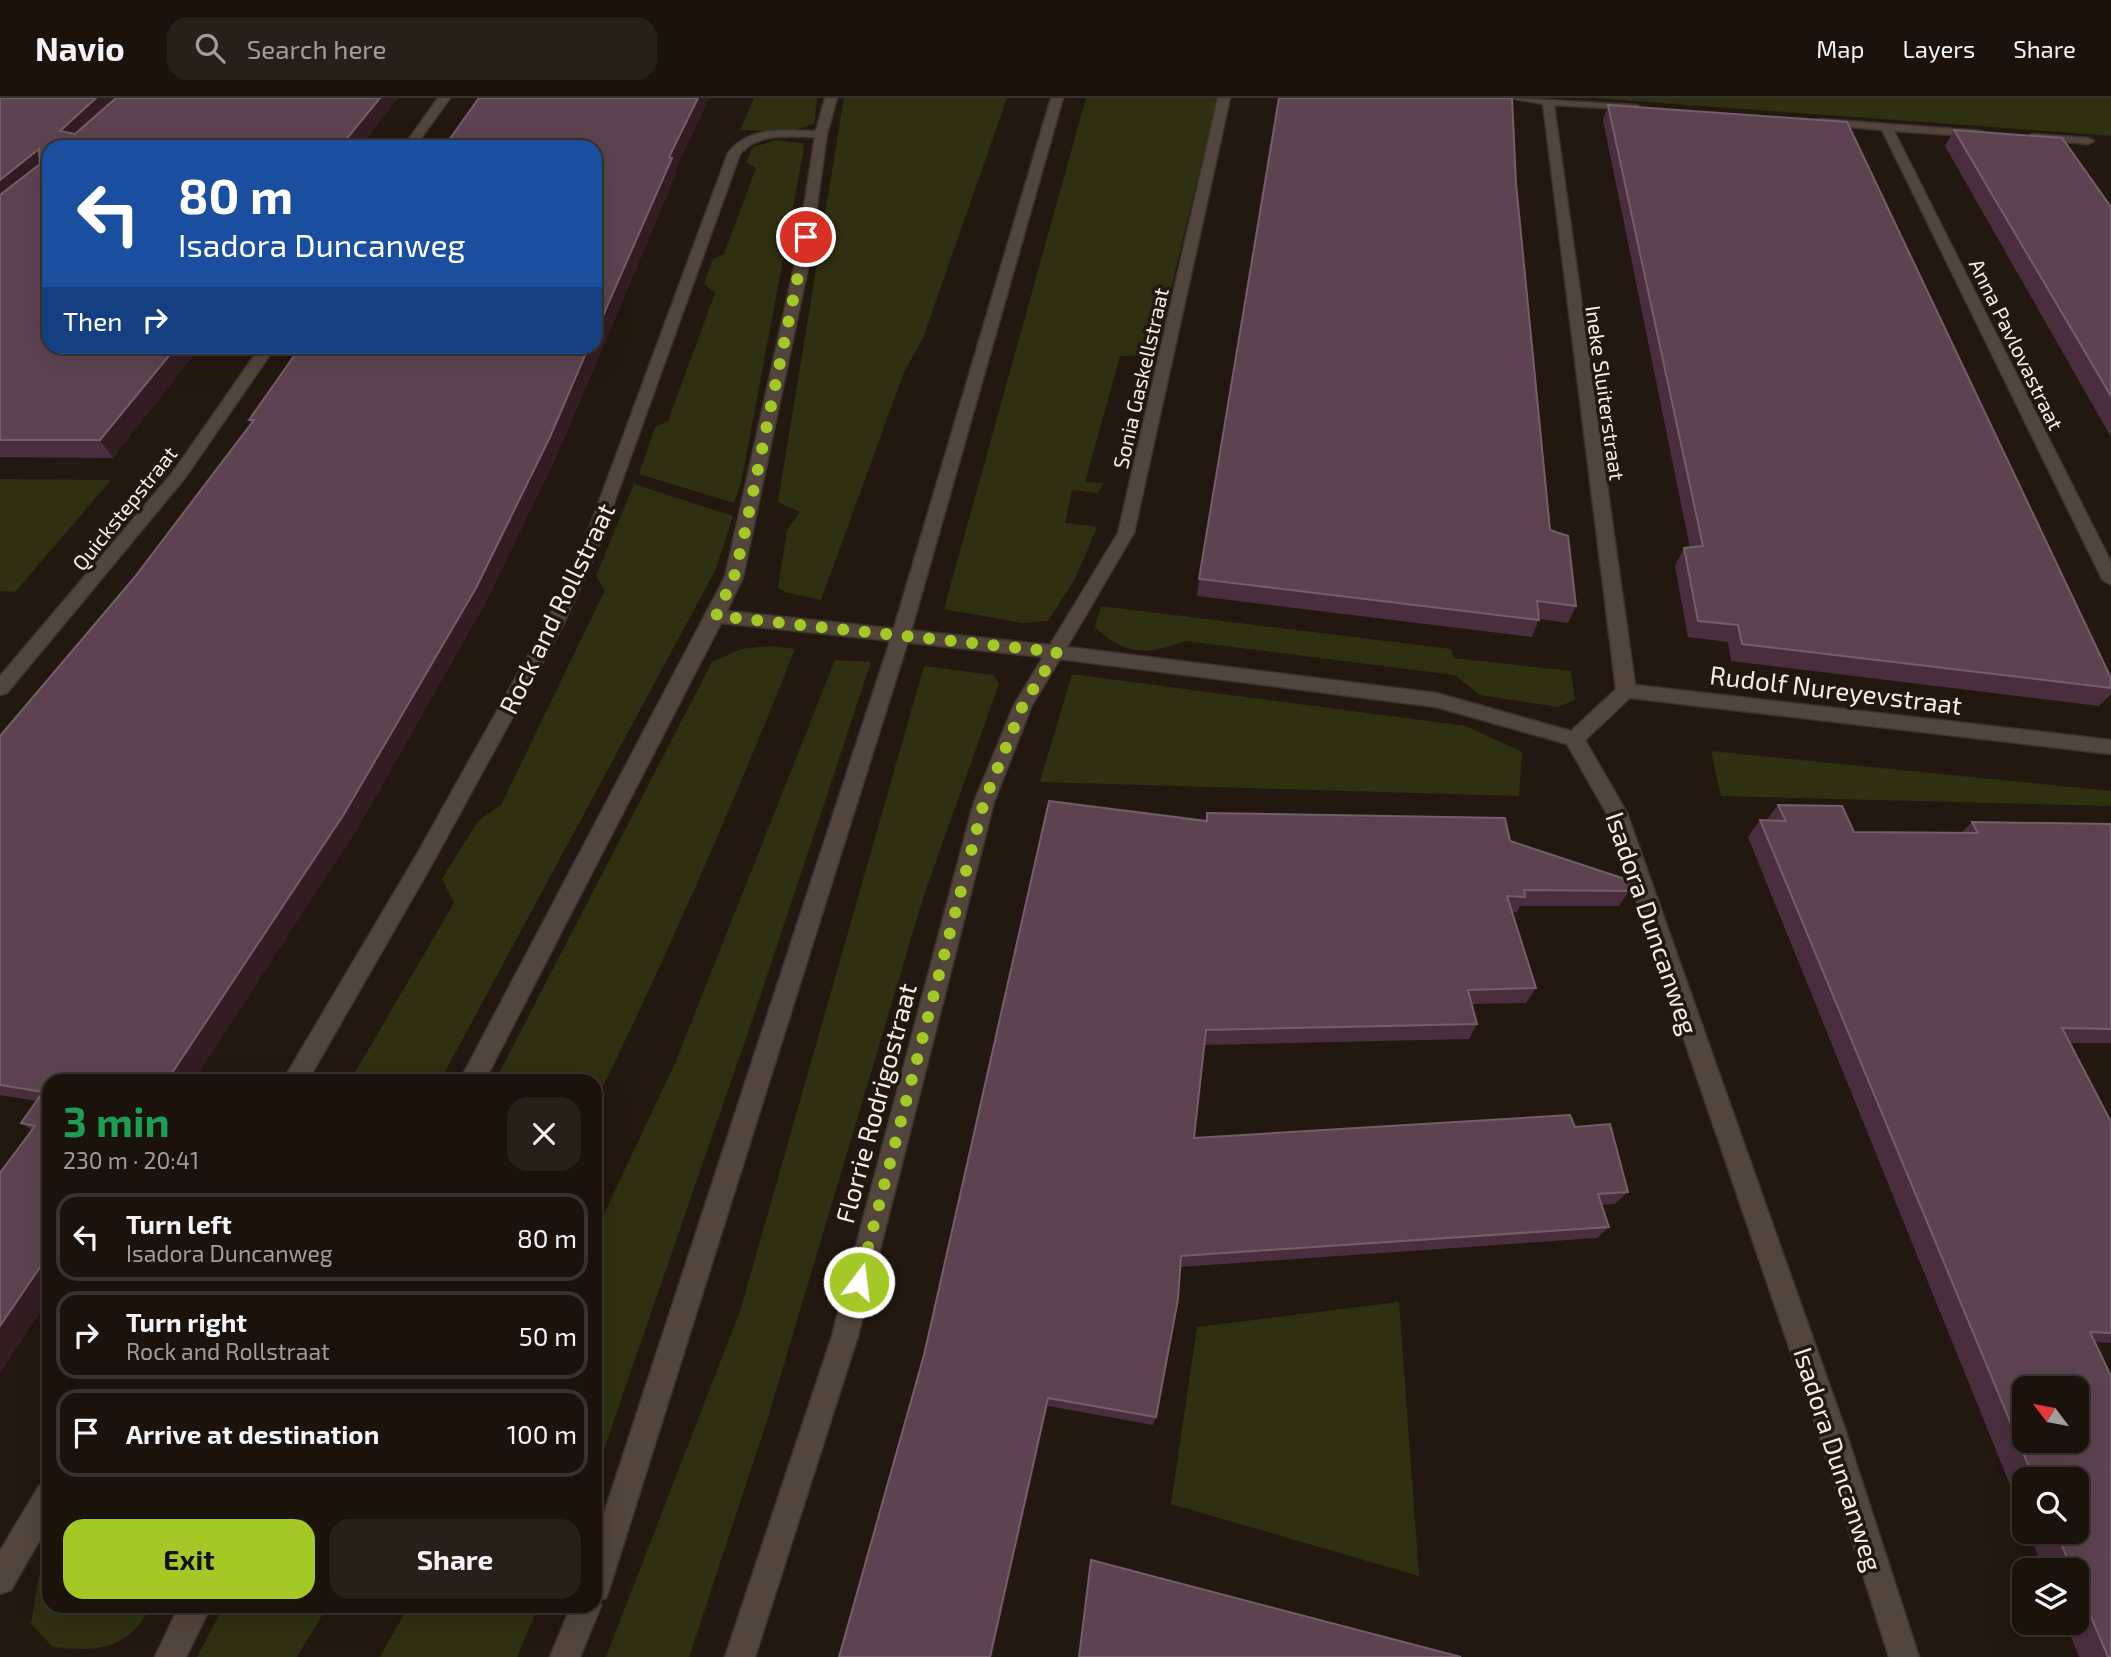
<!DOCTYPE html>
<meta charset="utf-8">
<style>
body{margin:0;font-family:"Exo 2",sans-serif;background:#272019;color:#f1f3f6;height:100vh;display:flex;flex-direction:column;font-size:26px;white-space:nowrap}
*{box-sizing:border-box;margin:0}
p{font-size:23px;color:#9f9e9d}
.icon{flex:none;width:38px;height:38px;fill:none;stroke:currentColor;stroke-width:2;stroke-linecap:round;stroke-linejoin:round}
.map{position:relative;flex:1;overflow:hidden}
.drawer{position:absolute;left:42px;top:976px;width:560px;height:539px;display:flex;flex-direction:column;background:#1a120b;border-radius:21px;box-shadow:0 7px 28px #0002,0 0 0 2px #38322c}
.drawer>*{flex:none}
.banner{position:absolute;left:42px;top:42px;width:560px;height:214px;border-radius:21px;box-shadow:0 7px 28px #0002,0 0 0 2px #38322c;background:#1a4fa0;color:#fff;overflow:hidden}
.needle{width:46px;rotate:302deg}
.buttons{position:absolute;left:2012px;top:1278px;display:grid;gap:14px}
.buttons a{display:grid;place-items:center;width:77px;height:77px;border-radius:14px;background:#1a120b;box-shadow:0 7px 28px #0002,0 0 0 2px #38322c;font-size:35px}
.pin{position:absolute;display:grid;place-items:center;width:60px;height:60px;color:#fff;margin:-30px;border:4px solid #fff;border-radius:50%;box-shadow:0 2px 7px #0007}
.me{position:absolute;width:77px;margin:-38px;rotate:15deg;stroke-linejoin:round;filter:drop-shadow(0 0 5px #0008)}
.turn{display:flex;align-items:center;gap:24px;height:147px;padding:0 21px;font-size:32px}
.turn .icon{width:91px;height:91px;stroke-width:2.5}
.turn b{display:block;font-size:49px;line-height:60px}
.then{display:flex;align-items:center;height:66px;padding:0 21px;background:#0003;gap:14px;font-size:26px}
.round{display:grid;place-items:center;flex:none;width:74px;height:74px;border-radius:21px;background:#272019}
.head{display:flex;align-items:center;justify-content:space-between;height:119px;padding:0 21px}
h1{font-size:42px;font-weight:700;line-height:52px;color:#1e9e55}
.primary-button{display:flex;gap:14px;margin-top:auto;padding:14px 21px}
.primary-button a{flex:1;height:80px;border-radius:21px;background:#a4c825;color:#111;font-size:28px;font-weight:700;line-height:80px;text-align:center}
.primary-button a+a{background:#272019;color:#f1f3f6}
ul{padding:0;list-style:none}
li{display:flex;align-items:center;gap:21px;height:88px;margin:0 14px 10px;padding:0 7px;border:4px solid #38322c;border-radius:21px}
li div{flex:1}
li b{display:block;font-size:26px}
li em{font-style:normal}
header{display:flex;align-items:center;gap:42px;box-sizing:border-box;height:98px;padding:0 35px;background:#1a120b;border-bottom:2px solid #38322c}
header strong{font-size:33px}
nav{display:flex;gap:38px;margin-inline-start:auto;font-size:24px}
.search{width:490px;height:63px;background:#272019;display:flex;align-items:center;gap:18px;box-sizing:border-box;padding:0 24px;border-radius:21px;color:#9f9e9d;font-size:26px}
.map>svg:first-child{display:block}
.green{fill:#2e3011}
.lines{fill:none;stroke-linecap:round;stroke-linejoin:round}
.lane-casing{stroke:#3b332f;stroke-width:3}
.street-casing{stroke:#3b332f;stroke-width:3}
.lane{fill:#52453b;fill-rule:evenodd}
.street{fill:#52453b;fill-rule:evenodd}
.wall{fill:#4a2e3d}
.shaded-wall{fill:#331d23}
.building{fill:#5c434f;stroke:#745e67;stroke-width:2;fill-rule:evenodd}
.route{stroke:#a4c825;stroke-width:12;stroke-dasharray:0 21.6}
.labels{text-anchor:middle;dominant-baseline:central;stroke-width:7;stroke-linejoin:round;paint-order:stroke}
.far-street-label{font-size:21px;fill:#f5ede6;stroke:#23180f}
.street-label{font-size:26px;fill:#f5ede6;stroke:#23180f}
</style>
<header>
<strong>Navio</strong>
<div class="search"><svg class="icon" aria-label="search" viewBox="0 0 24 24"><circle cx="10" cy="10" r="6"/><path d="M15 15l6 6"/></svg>Search here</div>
<nav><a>Map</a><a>Layers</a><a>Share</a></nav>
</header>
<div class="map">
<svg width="2111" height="1559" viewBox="0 0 2111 1559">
<rect width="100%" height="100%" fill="#23180f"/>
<g class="green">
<polygon points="754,0 817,0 814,26 791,33 740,32"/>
<polygon points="844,0 1007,0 923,240 904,274 821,502 784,494 778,489 787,432 800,414 778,404"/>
<polygon points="1086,0 1217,0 1155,257 1120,258 1085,384 1104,385 1097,395 1072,392 1065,425 1097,429 1076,479 1048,523 1022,525 944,511"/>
<polygon points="1592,0 2111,0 2111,38 2074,35"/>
<polygon points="776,42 802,45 804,50 741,385 734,405 639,376 655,329 668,323 715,195 704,186 713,161 724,156 756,70 746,64 753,49"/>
<polygon points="0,381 111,382 15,494 0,493"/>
<polygon points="634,386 733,418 716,471 440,983 350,983 454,805 442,781 478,723 501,707 605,492 596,478"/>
<path d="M1101,508L1451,551L1454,560L1571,573L1575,602L1558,609L1480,597L1455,577L1184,543C1148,558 1124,557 1095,529Z"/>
<path d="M770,548L795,551C734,705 668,856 595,1005V984L495,983L712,564L741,551Z"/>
<polygon points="835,562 871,564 755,914 595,1377 595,1135 676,963"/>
<polygon points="924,568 993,577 999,586 924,797 767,1323 689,1559 606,1559 740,1213"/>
<polygon points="1072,576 1466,628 1522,654 1519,698 1040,684"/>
<polygon points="1711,653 2111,693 2111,708 1721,698"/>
<polygon points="1399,1204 1419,1478 1171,1406 1197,1229"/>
<path d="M49,1461V1508L151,1509C127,1552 99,1554 53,1549L31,1526L39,1479Z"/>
<polygon points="224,1508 327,1508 327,1509 297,1559 197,1559"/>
<polygon points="408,1509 408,1508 538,1509 517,1559 380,1559"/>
</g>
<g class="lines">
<g class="lane-casing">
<polygon id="lane" points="1051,0 1063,0 909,540 610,1489 606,1500 599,1502 601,1508 580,1559 550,1559 571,1508 595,1508 595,1443 891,540"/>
</g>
<g class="street-casing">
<g id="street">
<polygon points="438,0 450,0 415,49 403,49"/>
<path d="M825,0H837L827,36L809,165L743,479L727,513L1050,547L1118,435L1218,0H1230L1134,435L1067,549L1436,595L1571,633L1616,591L1543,6L1510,0L1635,7L1639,8V12L1554,7L1635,587L2111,642V656L1630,600L1585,642L1627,715L1844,1328L1919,1559H1889L1816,1328L1607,716L1567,646L1436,609L1060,561L1032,607L994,704L858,1238L755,1559H725L832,1238L974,704L1014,607L1043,559L721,525L484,984H459L725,479L795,165L815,39C789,39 758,34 740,56L596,455L562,529L431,768L307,984H282L417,756L544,529L580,455L728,55C749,27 785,33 816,33Z"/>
<polygon points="1821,21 1981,33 1987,36 1981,39 1894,33 2111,464 2111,487 2102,481 1882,32 1817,26 1817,22"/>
<polygon points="2034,36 2088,40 2094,43 2088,46 2030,41 2030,37"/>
<polygon points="261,248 276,248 185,380 7,595 0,597 0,578 173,374"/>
<polygon points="49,1384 49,1426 11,1492 0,1496 0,1453 39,1388"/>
<polygon points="179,1508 211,1508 186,1559 155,1559"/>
</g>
</g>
<use href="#lane" class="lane"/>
<use href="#street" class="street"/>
</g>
<g class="wall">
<polygon points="0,0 398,0 360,49 49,49 113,360 0,359"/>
<polygon points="479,0 709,0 675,72 676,76 557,357 484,507 356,733 49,984 49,1200 0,1274 32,1032 21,1025 37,1003 0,997 0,638 134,480 251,325 249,322"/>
<polygon points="1608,7 2111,580 2111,596 2099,608 1731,563 1728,544 1688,539 1675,468 1684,450 1690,450 1603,22"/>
<polygon points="1954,32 2111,109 2111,339 1945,48"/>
<polygon points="1516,85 1550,432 1576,508 1568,525 1539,521 1532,539 1197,498 1199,481"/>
<polygon points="1778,707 1854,734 1961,735 1972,724 2111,726 2111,945 2069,945 2111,1024 2111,1245 2095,1244 2111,1559 2079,1559 2065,1524 2077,1524 2077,1472 2044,1472 2028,1433 2077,1433 2077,1381 2025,1381 2025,1424 1748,739 1760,722 1766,723"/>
<polygon points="1206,723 1510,743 1629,793 1619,808 1520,808 1517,814 1512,814 1536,890 1526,905 1472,906 1477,926 1469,941 1204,947 1194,1040 1575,1029 1628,1094 1615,1106 1602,1107 1609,1129 1597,1140 1180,1169 1156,1319 1153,1327 1048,1308 839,1559"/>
</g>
<g class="shaded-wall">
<polygon points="96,0 122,0 69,49 60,33"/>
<polygon points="380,0 398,0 360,49 340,49"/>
<polygon points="698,0 709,0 675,72 676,76 557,357 484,507 356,733 193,984 166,984 589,248 595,248 595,236 669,59"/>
<polygon points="39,51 49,67 0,108 0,82"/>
<polygon points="177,248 201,248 113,360 100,342"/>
<polygon points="49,1156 49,1200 0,1274 0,1228"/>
<polygon points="1048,1300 1048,1308 992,1559 990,1559"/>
</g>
<g class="building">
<polygon points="0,0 96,0 60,33 75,36 116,0 380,0 340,49 49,49 49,248 177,248 100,342 0,342 0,97 40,66 39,51 0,82"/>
<polygon points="479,0 698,0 669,59 672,60 595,236 595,49 444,49"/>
<polygon points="1279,0 1512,0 1516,85 1550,432 1568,438 1576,508 1537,503 1539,522 1199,481"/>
<polygon points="1608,7 1847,24 2111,580 2111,590 1742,546 1738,527 1698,523 1684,450 1703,448"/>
<polygon points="1954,32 2062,40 2111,109 2111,298"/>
<polygon points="301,248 589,248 550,339 476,490 344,716 166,984 49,984 49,1156 0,1228 0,1075 35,1028 21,1025 43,994 0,987 0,638 134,480 254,322 249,322"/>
<polygon points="1049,703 1207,723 1207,715 1505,720 1510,743 1631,783 1629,793 1524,792 1525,799 1507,798 1536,890 1468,892 1477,926 1206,932 1194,1040 1570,1017 1575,1029 1610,1026 1628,1094 1598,1096 1609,1129 1181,1158 1178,1201 1156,1319 1048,1300 990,1559 839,1559 924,1257"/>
<path d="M1778,707L1842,708L1854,734L1978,735L1972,724L2111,726V931L2062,930L2111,1024V1235L2090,1234L2111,1278V1559H2108L2077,1485V1472H2072L2056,1433H2077V1381H2034L1760,722L1786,723ZM2025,1290H2077V1342H2025Z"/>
<polygon points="1091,1462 1461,1559 1079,1559"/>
</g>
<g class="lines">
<polyline class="route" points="806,139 744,438 734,479 716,518 1057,554 1023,607 984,704 859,1184"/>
</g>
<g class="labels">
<g class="far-street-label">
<text transform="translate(2017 246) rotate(64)">Anna Pavlovastraat</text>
<text transform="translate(1140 280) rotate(-77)">Sonia Gaskellstraat</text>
<text transform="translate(1606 295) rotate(82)">Ineke Sluiterstraat</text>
<text transform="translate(124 410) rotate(-51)">Quickstepstraat</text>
</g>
<g class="street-label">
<text transform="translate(556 510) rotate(-64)">Rock and Rollstraat</text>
<text transform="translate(1836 591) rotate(7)">Rudolf Nureyevstraat</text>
<text transform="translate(1653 825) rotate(71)">Isadora Duncanweg</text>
<text transform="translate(875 1005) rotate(-75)">Florrie Rodrigostraat</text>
<text transform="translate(1839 1361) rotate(72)">Isadora Duncanweg</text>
</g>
</g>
</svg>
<div class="buttons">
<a><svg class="needle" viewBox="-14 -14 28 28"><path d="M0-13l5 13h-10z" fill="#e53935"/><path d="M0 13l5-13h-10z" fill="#9f9e9d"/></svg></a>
<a><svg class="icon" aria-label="search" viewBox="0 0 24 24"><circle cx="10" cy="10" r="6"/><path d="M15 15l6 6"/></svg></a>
<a><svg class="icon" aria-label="layers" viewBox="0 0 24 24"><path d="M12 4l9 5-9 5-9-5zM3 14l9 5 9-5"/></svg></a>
</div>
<div class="pin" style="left:806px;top:139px;background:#d93025"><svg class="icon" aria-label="arrive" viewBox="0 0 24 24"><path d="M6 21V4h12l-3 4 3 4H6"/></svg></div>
<svg class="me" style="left:859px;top:1184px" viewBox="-20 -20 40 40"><circle r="17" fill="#a4c825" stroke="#fff" stroke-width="3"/><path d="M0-11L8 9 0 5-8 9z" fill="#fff"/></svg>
<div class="banner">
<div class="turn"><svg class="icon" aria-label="left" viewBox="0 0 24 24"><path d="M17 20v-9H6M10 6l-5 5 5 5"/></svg><div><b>80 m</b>Isadora Duncanweg</div></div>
<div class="then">Then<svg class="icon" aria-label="right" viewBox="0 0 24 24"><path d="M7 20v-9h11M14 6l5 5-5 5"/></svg></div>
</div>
<section class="drawer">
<div class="head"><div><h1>3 min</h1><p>230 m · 20:41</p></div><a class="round"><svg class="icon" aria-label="close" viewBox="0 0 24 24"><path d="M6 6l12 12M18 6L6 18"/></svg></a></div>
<ul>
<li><svg class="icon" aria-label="left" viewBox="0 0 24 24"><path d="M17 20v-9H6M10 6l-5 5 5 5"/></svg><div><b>Turn left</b><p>Isadora Duncanweg</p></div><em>80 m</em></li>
<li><svg class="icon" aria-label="right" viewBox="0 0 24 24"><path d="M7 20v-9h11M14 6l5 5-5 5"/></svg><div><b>Turn right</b><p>Rock and Rollstraat</p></div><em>50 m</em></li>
<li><svg class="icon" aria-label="arrive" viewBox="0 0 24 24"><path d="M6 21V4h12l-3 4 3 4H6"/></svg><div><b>Arrive at destination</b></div><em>100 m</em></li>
</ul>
<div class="primary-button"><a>Exit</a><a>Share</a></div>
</section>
</div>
